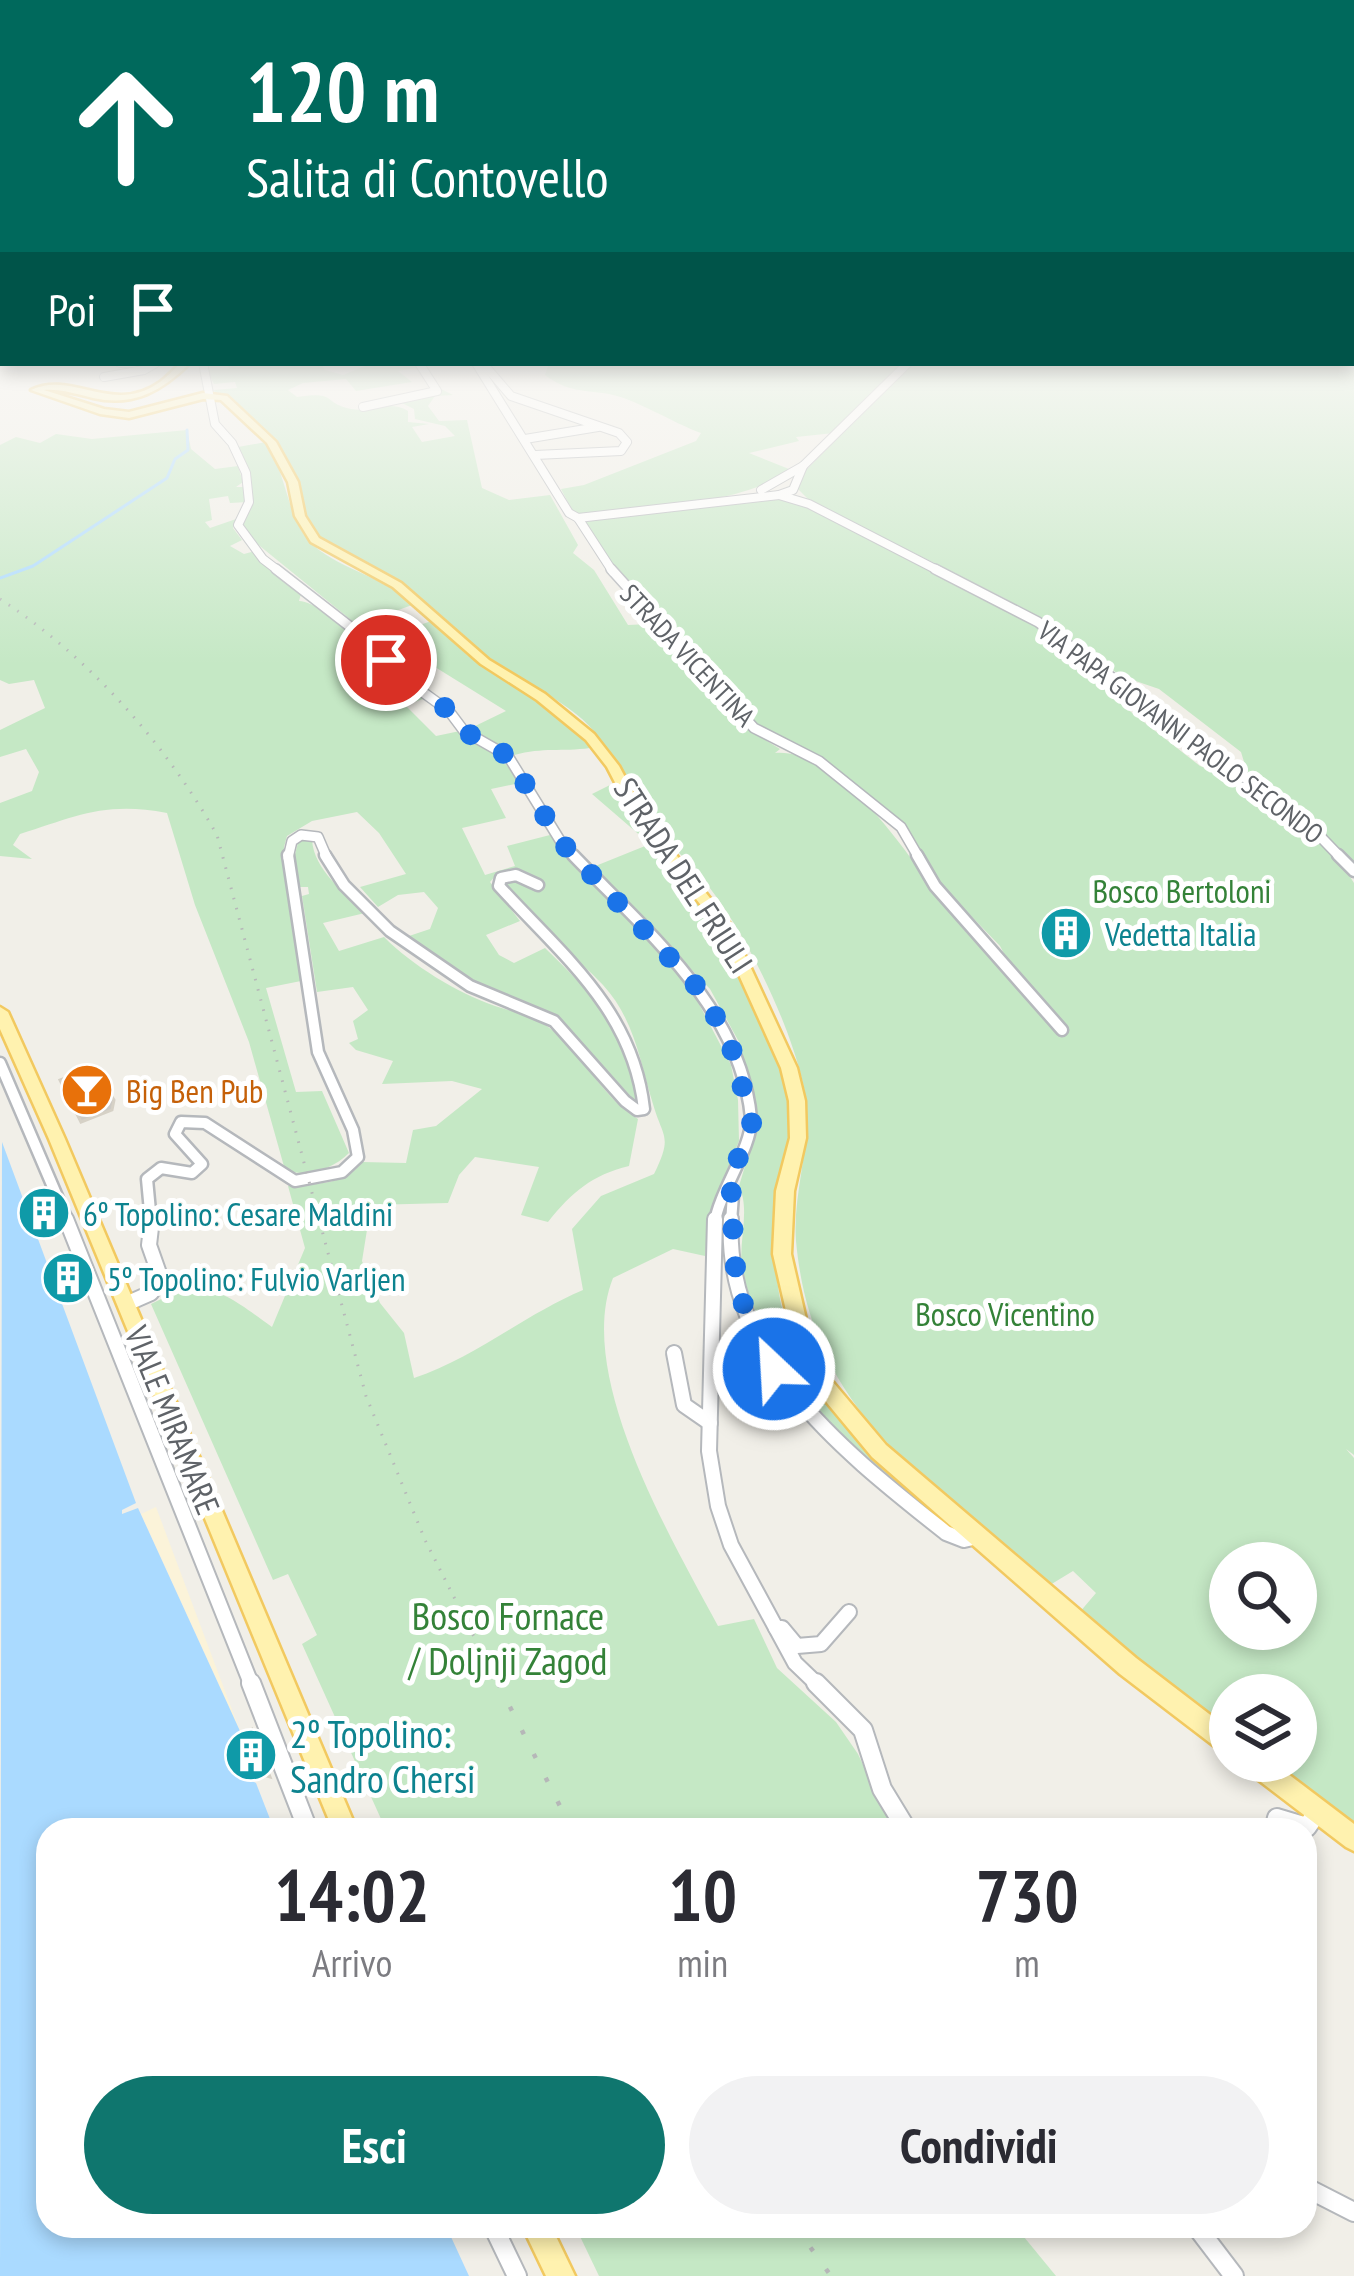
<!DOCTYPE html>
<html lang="it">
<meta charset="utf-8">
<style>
body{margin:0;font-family:"PT Sans Narrow",sans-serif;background:#f2f2f3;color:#2b2b33;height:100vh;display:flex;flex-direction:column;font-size:45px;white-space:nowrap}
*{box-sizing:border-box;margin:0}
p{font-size:39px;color:#7c7c81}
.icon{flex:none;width:66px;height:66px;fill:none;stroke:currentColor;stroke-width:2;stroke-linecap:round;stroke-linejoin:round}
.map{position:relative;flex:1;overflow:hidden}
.sheet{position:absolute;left:36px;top:1818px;width:1281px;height:420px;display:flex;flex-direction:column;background:#fff;border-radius:36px;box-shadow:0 6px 18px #0003}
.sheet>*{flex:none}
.top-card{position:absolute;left:0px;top:0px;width:1356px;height:366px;box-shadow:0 6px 18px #0003;background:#00695c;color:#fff;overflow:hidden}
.fabs{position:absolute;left:1209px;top:1542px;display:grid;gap:24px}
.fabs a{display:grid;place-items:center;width:108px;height:108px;border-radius:50%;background:#fff;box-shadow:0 6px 18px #0003;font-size:60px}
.pin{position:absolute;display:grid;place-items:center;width:102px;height:102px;color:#fff;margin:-51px;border:6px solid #fff;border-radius:50%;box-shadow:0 3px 12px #0007}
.me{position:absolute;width:132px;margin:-66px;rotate:335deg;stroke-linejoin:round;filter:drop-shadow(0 0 9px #0008)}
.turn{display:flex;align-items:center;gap:42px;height:252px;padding:0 48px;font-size:54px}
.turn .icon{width:156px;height:156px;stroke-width:2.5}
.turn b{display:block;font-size:84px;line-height:102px}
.then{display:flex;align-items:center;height:114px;padding:0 48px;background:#0003;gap:24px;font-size:45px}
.eta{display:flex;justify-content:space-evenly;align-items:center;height:204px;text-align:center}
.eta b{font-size:72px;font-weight:600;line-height:84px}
.cta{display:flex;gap:24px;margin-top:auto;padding:24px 48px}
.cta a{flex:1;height:138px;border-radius:72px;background:#0f766e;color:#fff;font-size:48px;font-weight:600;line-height:138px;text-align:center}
.cta a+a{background:#f2f2f3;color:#2b2b33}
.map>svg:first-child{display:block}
.green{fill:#c5e8c5;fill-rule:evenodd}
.sand{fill:#fbf3d9}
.water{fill:#aadaff}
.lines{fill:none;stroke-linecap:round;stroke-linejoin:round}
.stream{stroke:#aadaff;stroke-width:3}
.building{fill:#cccac5;stroke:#d6d1c6;stroke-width:3}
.minor-far4-casing{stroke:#b5b8bc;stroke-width:10}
.minor-far3-casing{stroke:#b5b8bc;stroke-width:12}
.minor-far2-casing{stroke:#b5b8bc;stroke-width:15}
.minor-far1-casing{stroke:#b5b8bc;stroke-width:18}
.minor-casing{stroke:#b5b8bc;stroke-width:22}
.major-casing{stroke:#f2c960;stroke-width:5}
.highway-casing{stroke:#f9ab00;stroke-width:4}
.minor-far4{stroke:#fff;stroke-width:8}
.minor-far3{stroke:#fff;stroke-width:9}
.minor-far2{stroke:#fff;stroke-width:10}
.minor-far1{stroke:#fff;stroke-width:14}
.minor{stroke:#fff;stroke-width:18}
.major{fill:#fff2af;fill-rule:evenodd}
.highway{fill:#fde293;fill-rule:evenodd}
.rail-far1{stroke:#b6b7b8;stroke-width:3;stroke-dasharray:1.5 9;stroke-linecap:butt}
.rail{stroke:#b6b7b8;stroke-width:4.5;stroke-dasharray:4.5 22;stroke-linecap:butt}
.route{stroke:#1a73e8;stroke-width:21;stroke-dasharray:0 37.8}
.labels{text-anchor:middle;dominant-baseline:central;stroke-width:10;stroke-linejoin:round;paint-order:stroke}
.far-street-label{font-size:27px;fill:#5f6368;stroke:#fff}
.street-label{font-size:33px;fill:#5f6368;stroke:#fff}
.park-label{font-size:33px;fill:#348238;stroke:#fff}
.culture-label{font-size:33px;fill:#0d838f;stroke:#fff;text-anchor:start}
.food-label{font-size:33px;fill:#c56008;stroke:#fff;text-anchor:start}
.near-park-label{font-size:39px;fill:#348238;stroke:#fff}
.near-culture-label{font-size:39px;fill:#0d838f;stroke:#fff;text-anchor:start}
</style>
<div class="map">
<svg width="1354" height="2276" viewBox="0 0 1354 2276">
<rect width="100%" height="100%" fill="#f1efe8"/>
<g class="green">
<polygon points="1354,360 1354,862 1307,817 1248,775 1241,752 1159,689 1121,676 1049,624 1004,598 810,501 797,488 802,474 914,363"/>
<path d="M227,363H321L325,370L343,375L372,363L420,367L398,371L412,382L356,391L346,379L303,383L288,390L297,397C339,391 321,403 351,409C372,413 388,399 408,411V422L429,424L412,427L422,442L455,436L445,426L415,419L414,409L400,402L441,389L453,395L435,396L428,406L439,421L467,420L482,488L509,500L550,495L578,545L573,553L594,570L628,625L649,624L746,728L780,749L775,753C851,748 923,883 967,933C998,968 1035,999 1062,1036L1067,1029L1010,965L1000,946L945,889L890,811L824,760L756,725L605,559L584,522L751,496L803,503L1046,630L1111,680L1117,701L1200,766L1238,778L1278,808L1339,860L1354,883V1455L1346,1449L1354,1458V1825L1270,1761H1296V1695H1230V1730L1079,1613L1096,1593L1073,1571L1050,1585C930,1479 812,1417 796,1241C792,1186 817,1134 802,1079C786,1015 744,929 702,878C685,857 663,839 647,817C621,783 611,741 576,714C542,688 504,669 470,644C446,626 427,601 402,584C380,569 351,562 329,547C303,528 306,502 296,476C286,449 241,402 215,394L214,390L237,388L235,382L214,384L207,370L229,369ZM1230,1563H1296V1629H1230Z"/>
<path d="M549,363H905L834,433L796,437L799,441L749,453L794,471C734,504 662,506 595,516L573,512L561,489L584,485L696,441L701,433C673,423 636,399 609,394C584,390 567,392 545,375Z"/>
<path d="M187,430L191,449L215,469L238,466L243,482L236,487H244L248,502L230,503L228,496L209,499L212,520L205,522L210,528L239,518L233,528L242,540L230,546L244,554L255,551L263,564L301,594L299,601C327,601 397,679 426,698L405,705L436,736L460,731L498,754L520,783L491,789L506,818L462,828L485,875L515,866L507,846L550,835L687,981L731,1065L738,1100L739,1141L710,1213L705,1256L673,1249L613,1278C574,1375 672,1540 718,1626L754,1619L777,1668L836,1722L858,1754L893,1830L863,1819L824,1823L825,1830H386L302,1644L317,1635L288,1574L273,1580L151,1304C208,1275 226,1294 272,1327L305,1248L288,1186C315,1184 346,1185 362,1162L406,1163L413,1130L436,1126L482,1089L452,1081L382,1084L393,1061L356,1050L349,1043L358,1039L353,1021L368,1010L353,987L317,992L302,896L309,894L308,887H300L294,858L299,839L312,840C314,870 345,893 365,913L323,923L339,951L384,937C413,966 456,992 495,1006C509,1011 526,1013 539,1021C579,1044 597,1094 638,1119L629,1166C592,1175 572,1192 548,1222L521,1215L539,1167L475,1157L459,1175L448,1203L371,1205L362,1261L380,1303L404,1333L414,1378C474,1358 524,1315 583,1290L572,1229L601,1196L654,1174C673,1135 663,1139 653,1104C640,1062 635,1020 603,985C577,956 522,920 507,885L510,879L536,890L545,883L521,872L497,874L490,882L520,921L486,935L499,955L514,963L545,948C586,987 636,1040 639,1100L633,1099L561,1019L467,977L406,937L430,929L438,908L424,892L398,895L378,907L360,887L406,874L379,833L357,812L312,821L287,836L284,847L301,981L266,988L296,1092L322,1091L349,1153C333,1169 307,1178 285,1170L249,1042L195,905L167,813C104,801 75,817 20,834L13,845L32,859L0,856V803L32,791L39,772L26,749L0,757V730L45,708L34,680L9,684L0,680V445L16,437L40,443L56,434L92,439Z"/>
<path d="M266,442C287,473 288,525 314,546C344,571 383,576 412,605L385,615L404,631L431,621L467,655L576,728L590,748C561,752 544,747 514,755L469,729L506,711L435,667L407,674L372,637L250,538L242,524C260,500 251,473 238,447Z"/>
<path d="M614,783C636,827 671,861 700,901C731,943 780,1047 791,1098C800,1141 775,1214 776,1261C779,1380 868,1453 947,1528C865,1456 774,1388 744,1278C735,1248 752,1213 739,1186L758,1123L739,1042L710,989L593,867L650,844L592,794Z"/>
<polygon points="575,2226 1015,2226 1056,2276 599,2276"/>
</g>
<polygon class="sand" points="156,1507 240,1731 141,1514"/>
<polygon class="water" points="2,1142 136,1503 122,1510 122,1514 138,1508 240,1731 233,1761 242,1776 256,1783 270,1819 266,1830 48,1830 48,2226 446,2226 469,2276 0,2276"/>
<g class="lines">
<polyline class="stream" points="0,578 33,566 167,478 175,459 188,450 187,430"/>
</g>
<g class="building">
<polygon points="93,1067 114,1100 112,1110 81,1122 60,1080"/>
<polygon points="252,1730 270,1777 247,1770 241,1759 242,1745"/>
</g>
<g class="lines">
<g class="minor-far4-casing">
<g id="minor-far4">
<polyline points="120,363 133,363"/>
<polyline points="203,363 215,424 232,443 246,473 249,502 238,525 263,559 280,572"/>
<polyline points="476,363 569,513 578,518 613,572"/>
<polyline points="487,368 511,396 619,433 627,442 621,451 535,455"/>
<polyline points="104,377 144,370 156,363"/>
<polyline points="363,407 437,391 419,363"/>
<polyline points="525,439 598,427"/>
<polyline points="761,490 803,466 908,363"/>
<polyline points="779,495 809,504 941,572"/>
<polyline points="578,518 779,495 793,490 803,466"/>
</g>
</g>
<g class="minor-far3-casing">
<g id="minor-far3">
<polyline points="276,569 371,643 406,680 449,711 464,731 508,756 561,842 576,858"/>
<polyline points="611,569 754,728 819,761 901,827 919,858"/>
<polyline points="935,569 1038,622 1312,828 1341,858"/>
<polyline points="288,858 292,841 301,835 318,837 327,858"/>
</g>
</g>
<g class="minor-far2-casing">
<g id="minor-far2">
<path d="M325,855L344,885L390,931L470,986L554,1021L625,1101L637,1110L644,1109C633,1010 563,956 499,886L501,878L516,875L538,885"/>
<path d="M573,855C644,929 741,1008 751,1118C753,1146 719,1192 715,1222"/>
<polyline points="917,855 935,886 1062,1030"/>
<polyline points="1338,855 1354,871"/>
<polyline points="0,1063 68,1222"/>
<polyline points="727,1188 733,1195 731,1222"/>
<polyline points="151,1222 147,1179 161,1168 192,1173 202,1164 175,1134 181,1122 205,1123 295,1181 342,1172 358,1157 353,1130 318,1052 288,855"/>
</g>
</g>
<g class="minor-far1-casing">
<g id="minor-far1">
<polyline points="66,1219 252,1686"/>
<polyline points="715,1219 709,1451 718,1506 731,1545 795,1663 819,1686"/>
<path d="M731,1219C723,1360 847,1454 946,1533L964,1540L977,1537"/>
<polyline points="126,1304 151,1293 161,1279 149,1245 152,1219"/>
<polyline points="674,1353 684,1405 710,1423"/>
<polyline points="776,1628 782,1628 797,1646 821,1644 849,1612"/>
</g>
</g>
<g class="minor-casing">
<g id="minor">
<polyline points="251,1683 308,1830"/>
<polyline points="816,1683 863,1730 882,1789 907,1830"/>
<polyline points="1274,1830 1277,1818 1307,1827 1318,1811"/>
<polyline points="1305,2187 1354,2212"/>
<polyline points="493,2226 517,2276"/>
<polyline points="1196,2226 1234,2276"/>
</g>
</g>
<g class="major-casing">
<g id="major">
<path d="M181,363H190C162,391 134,407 93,398C76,394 61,389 44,390L104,409L129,412L203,393L227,396L276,442L298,482L305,516L319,538L401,583L489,660L545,694L594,734L619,766L645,815L731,925L797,1068L805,1101L806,1138L794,1191L791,1254L811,1341L827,1375L886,1445L1136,1658L1230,1730V1755L1222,1752L1120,1674L872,1457L813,1386L793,1341L773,1254L776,1191L790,1138L789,1101L781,1068L717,926L634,819L607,767L586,740L537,700L481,664L393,587L311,542L295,516L288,482L267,443L221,400L203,399L129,418L100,414L31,390C73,370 112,416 160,382C167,377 174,369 181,363Z"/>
<polygon points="0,1007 8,1012 65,1139 357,1830 333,1830 49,1139 0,1029"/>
<polygon points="1241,1761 1271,1761 1354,1824 1354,1851 1346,1847 1244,1769"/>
<polygon points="522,2226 551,2226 575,2276 546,2276"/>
</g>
</g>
<g class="highway-casing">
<rect id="highway" x="1353" y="351" width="1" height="7"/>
</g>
<use href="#minor-far4" class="minor-far4"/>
<use href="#minor-far3" class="minor-far3"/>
<use href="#minor-far2" class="minor-far2"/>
<use href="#minor-far1" class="minor-far1"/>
<use href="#minor" class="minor"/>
<use href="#major" class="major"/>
<use href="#highway" class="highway"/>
<path class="rail-far1" d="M0,599C89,657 165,743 217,835L366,1396L425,1540L499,1686"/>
<g class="rail">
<polyline points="498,1683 572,1830"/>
<polyline points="795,2226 831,2276"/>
</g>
</g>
<linearGradient id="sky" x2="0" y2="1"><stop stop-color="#8fc3f1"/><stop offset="0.52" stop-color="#f9f8f5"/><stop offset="1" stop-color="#f9f8f5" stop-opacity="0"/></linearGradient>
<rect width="1354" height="665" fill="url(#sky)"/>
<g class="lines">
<path class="route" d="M386,660L441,703L464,731L508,756L561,842L702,992L730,1043L752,1122L727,1188L734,1195C730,1262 737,1311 774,1369"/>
</g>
<defs>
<g id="building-disc" transform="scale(2.7)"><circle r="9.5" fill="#0f9aa8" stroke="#fff"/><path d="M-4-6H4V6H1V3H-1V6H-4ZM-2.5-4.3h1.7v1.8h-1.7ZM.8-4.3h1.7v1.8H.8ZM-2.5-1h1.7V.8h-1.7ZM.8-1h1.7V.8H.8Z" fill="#fff"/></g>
<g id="bar-disc" transform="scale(2.7)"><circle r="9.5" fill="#e8710a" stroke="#fff"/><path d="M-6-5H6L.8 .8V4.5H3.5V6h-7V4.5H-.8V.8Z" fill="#fff"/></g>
</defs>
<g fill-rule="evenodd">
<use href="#building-disc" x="1066" y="933"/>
<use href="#bar-disc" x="87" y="1090"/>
<use href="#building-disc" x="44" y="1213"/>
<use href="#building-disc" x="68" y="1278"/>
<use href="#building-disc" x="251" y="1755"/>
</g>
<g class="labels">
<g class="far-street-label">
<text transform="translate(688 655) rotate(47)">STRADA VICENTINA</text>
<text transform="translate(1181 732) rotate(37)">VIA PAPA GIOVANNI PAOLO SECONDO</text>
</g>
<g class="street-label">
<text transform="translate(684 875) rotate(57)">STRADA DEL FRIULI</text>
<text transform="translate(173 1420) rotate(68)">VIALE MIRAMARE</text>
</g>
<g class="park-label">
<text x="1182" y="890">Bosco Bertoloni</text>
<text x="1005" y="1313">Bosco Vicentino</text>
</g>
<g class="culture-label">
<text x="1105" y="933">Vedetta Italia</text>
<text x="83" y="1213">6º Topolino: Cesare Maldini</text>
<text x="107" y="1278">5º Topolino: Fulvio Varljen</text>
</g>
<g class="food-label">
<text x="126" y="1090">Big Ben Pub</text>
</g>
<g class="near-park-label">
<text x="508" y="1615">Bosco Fornace<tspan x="508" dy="45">/ Doljnji Zagod</tspan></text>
</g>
<g class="near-culture-label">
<text x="290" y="1733">2º Topolino:<tspan x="290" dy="45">Sandro Chersi</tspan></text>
</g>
</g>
</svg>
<div class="fabs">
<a><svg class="icon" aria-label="search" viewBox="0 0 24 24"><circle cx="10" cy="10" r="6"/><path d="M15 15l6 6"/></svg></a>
<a><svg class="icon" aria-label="layers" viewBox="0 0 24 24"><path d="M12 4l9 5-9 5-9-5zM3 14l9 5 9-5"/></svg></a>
</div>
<div class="pin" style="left:386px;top:660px;background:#d93025"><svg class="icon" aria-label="arrive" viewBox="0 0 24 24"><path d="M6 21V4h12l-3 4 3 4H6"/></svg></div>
<svg class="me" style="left:774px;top:1369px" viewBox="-20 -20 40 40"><circle r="17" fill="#1a73e8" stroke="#fff" stroke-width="3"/><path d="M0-11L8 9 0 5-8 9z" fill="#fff"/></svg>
<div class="top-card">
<div class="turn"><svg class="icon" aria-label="ahead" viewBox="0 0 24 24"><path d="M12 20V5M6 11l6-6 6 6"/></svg><div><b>120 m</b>Salita di Contovello</div></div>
<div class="then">Poi<svg class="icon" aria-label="arrive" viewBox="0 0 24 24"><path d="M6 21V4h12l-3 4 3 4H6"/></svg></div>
</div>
<section class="sheet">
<div class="eta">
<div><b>14:02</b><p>Arrivo</p></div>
<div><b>10</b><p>min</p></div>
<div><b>730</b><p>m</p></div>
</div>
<div class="cta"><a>Esci</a><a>Condividi</a></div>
</section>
</div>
